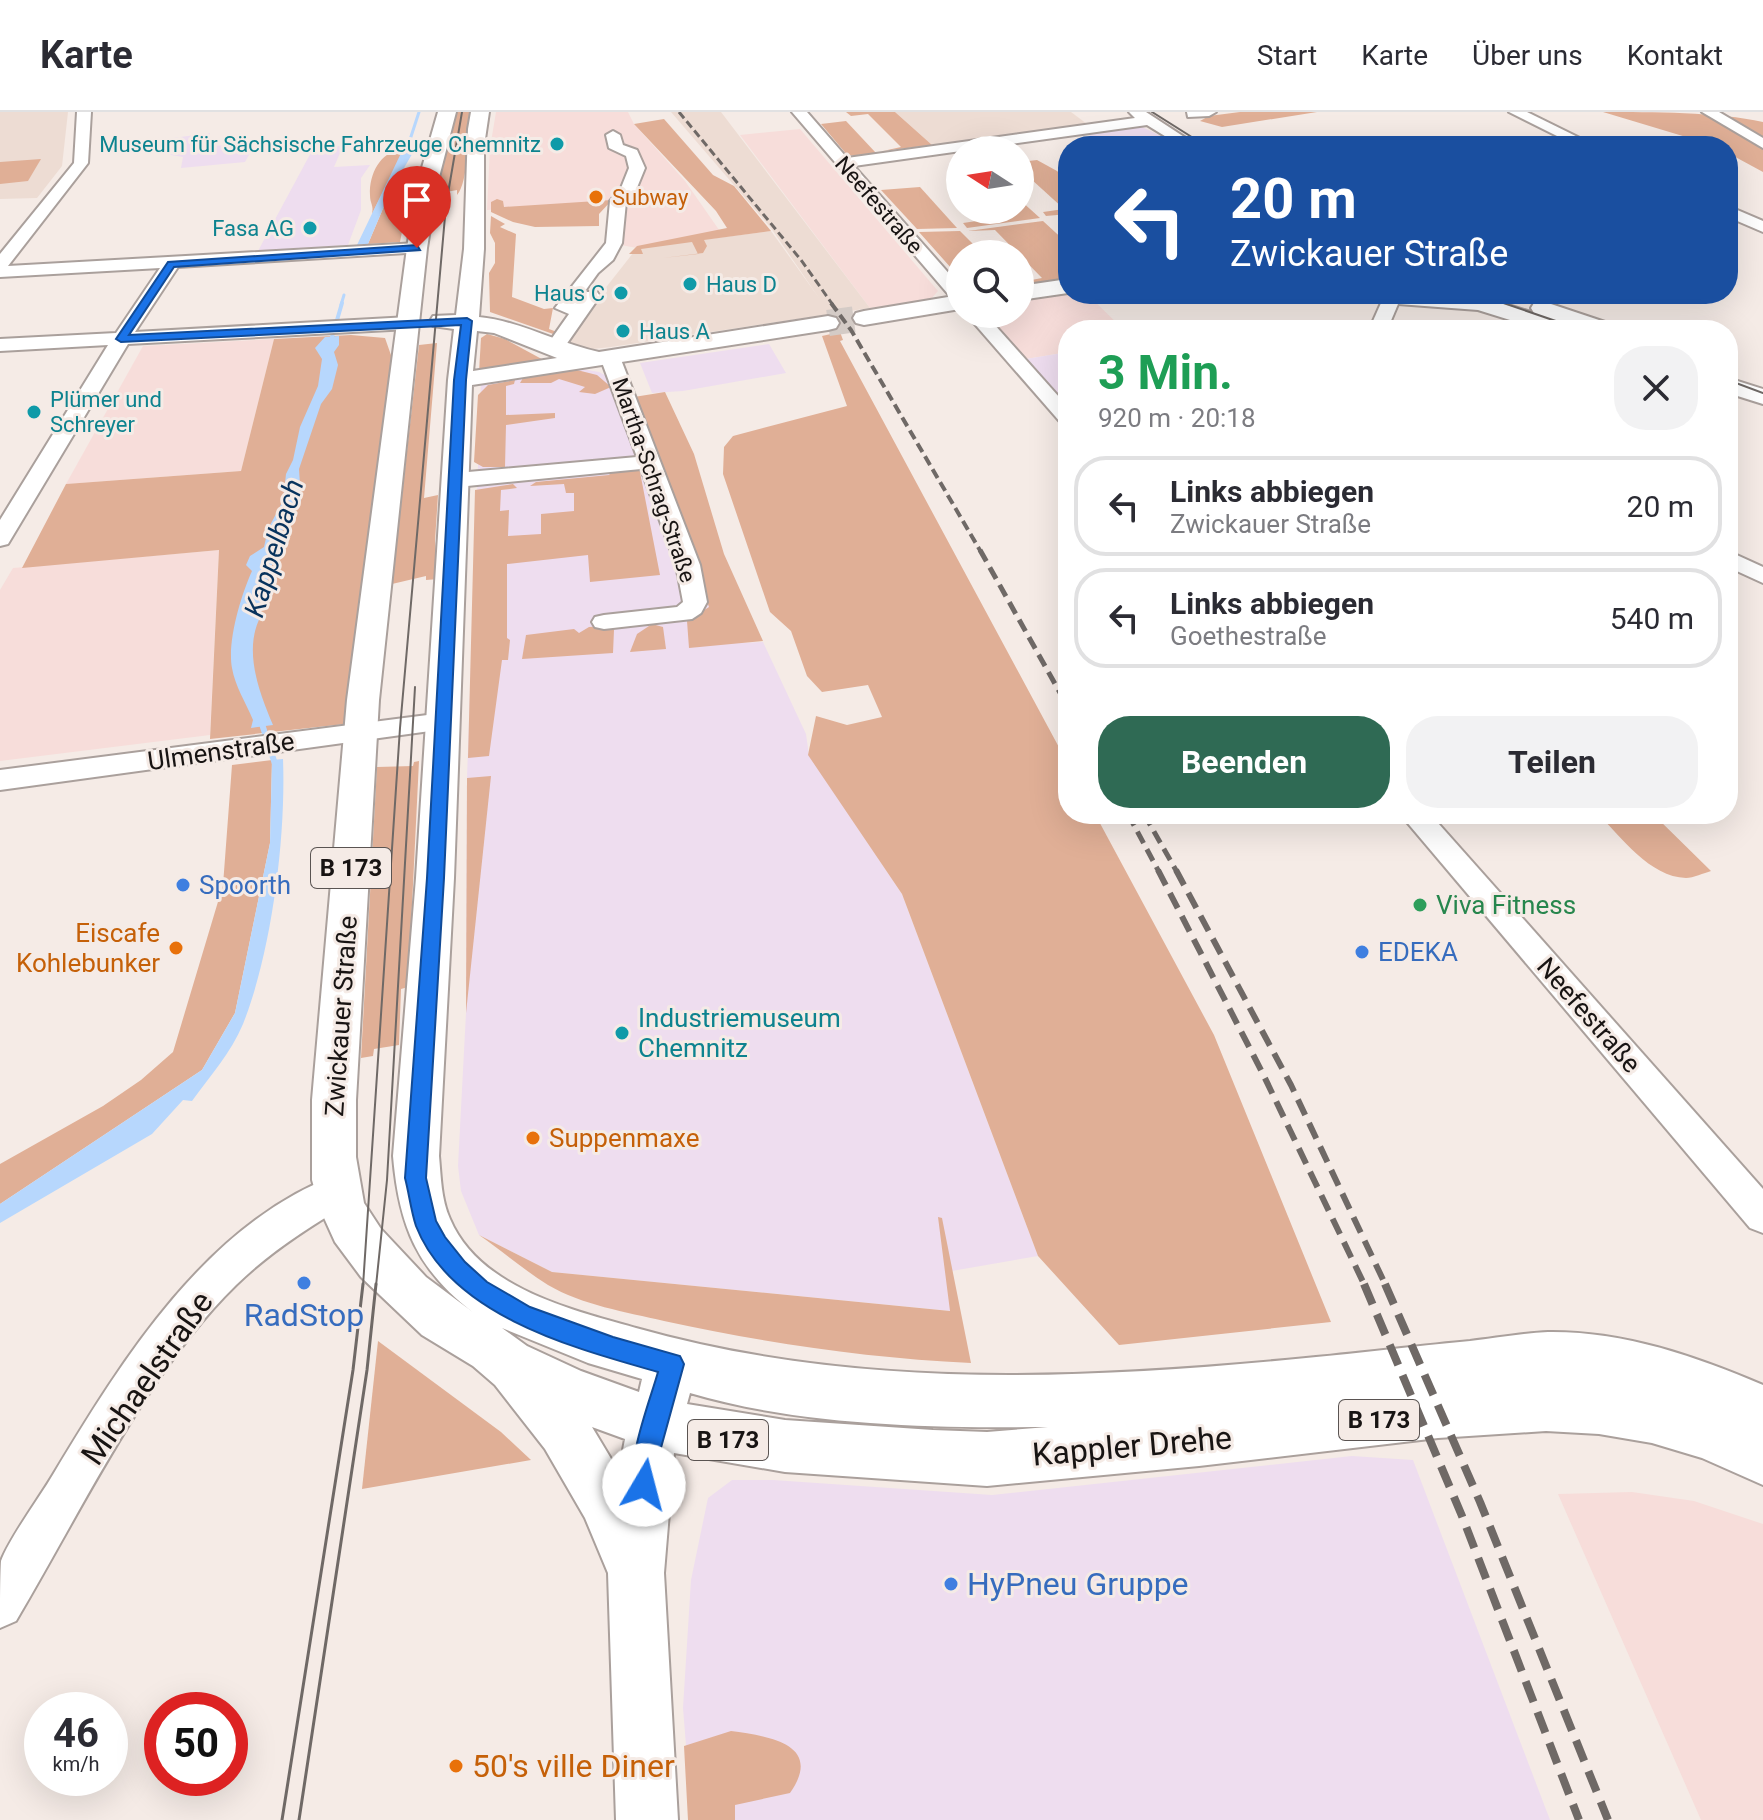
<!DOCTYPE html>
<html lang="de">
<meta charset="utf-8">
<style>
body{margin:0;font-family:Roboto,sans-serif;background:#f2f2f3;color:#2b2b33;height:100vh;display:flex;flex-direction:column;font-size:30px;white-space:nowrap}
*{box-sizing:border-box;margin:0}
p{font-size:26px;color:#7c7c81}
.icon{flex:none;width:44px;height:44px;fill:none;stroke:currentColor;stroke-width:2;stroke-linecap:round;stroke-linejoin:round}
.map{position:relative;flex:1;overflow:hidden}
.drawer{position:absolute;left:1058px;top:208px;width:680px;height:504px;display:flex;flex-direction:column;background:#fff;border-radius:32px;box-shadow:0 8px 32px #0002}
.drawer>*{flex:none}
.banner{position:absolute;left:1058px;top:24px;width:680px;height:168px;border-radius:32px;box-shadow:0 8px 32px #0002;background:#1a4fa0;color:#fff;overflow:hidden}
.needle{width:52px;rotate:282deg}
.buttons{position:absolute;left:946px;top:24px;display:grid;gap:16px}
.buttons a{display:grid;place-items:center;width:88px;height:88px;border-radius:50%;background:#fff;box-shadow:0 8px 32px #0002;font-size:40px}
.speed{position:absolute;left:24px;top:1580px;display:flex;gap:16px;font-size:40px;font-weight:700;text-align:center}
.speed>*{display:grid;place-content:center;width:104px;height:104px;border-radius:50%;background:#fff;box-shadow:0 8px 32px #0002;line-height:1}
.speed small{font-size:20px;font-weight:400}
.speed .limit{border:12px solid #d22;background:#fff;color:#111}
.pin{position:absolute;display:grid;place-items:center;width:68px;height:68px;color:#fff;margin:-82px -34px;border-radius:50% 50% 50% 0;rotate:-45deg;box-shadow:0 0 8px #0007}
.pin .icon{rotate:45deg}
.me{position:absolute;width:88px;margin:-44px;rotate:8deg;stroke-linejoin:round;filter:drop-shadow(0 0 6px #0008)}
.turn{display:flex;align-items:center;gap:28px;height:168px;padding:0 40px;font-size:36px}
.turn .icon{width:104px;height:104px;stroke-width:2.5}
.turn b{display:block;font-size:56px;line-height:68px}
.round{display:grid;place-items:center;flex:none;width:84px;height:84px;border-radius:32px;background:#f2f2f3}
.overview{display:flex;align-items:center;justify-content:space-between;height:136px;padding:0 40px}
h1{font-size:48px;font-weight:700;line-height:60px;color:#1e9e55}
.button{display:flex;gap:16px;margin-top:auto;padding:16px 40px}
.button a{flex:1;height:92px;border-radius:32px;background:#2f6a54;color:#fff;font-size:32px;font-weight:700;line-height:92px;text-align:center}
.button a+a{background:#f2f2f3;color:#2b2b33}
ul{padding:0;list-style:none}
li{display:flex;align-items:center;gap:24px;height:100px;margin:0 16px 12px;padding:0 24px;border:4px solid #e1e1e2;border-radius:32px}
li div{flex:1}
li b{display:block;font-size:30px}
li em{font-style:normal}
header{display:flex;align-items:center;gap:48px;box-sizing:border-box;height:112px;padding:0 40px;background:#fff;border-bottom:2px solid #e1e1e2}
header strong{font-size:38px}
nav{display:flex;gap:44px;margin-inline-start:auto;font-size:28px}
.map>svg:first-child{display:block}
.commercial{fill:#f7ddda}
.industrial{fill:#eeddef}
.built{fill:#eddcd3}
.green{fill:#e0af96}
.water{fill:#b7d7fd}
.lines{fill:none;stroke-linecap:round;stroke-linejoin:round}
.stream-far2{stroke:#b7d7fd;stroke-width:3}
.stream-far1{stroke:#b7d7fd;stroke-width:4}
.stream{stroke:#b7d7fd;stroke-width:6}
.major-tunnel{stroke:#d4cbc6;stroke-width:26;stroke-dasharray:26 13;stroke-linecap:butt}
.minor-casing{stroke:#aaa09c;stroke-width:4}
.major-casing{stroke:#aaa09c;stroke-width:4}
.minor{fill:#fff;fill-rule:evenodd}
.major{fill:#fff;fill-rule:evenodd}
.tram-far1{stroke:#6f6966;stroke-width:2}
.tram{stroke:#6f6966;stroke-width:3}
.rail-far4{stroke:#6f6966;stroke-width:3;stroke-dasharray:8 4;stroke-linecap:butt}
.rail-far3{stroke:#6f6966;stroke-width:4;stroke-dasharray:10 5;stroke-linecap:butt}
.rail-far2{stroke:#6f6966;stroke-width:5;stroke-dasharray:13 7;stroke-linecap:butt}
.rail-far1{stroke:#6f6966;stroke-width:6;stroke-dasharray:17 9;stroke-linecap:butt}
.rail{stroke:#6f6966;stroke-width:8;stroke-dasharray:22 11;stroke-linecap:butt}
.route{fill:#1a73e8;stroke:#114b97;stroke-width:2}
.culture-dot{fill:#0f9aa8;stroke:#f5ebe6;stroke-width:3}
.food-dot{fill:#e8710a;stroke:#f5ebe6;stroke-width:3}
.shop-dot{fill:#3f7fe0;stroke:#f5ebe6;stroke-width:3}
.leisure-dot{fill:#2e9e5b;stroke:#f5ebe6;stroke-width:3}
.labels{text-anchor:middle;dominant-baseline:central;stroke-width:6;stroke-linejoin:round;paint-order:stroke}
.far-culture-label{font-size:22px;fill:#0d838f;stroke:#f5ebe6;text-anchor:end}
.far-food-label{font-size:22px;fill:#c56008;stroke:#f5ebe6;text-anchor:start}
.far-street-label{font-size:22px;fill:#181413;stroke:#f5ebe6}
.shield{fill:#f5ebe6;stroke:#5a5452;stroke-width:2}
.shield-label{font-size:24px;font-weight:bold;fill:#181413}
.street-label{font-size:26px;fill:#181413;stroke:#f5ebe6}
.shop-label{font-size:26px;fill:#366cbe;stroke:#f5ebe6;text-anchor:start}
.leisure-label{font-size:26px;fill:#27864d;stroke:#f5ebe6;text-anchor:start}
.food-label{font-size:26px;fill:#c56008;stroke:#f5ebe6;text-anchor:end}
.culture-label{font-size:26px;fill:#0d838f;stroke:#f5ebe6;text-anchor:start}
.water-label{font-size:28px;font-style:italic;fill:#08335d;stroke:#f5ebe6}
.near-shop-label{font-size:32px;fill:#366cbe;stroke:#f5ebe6}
.near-street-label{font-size:32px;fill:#181413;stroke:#f5ebe6}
.near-food-label{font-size:32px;fill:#c56008;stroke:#f5ebe6;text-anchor:start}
</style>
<header>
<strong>Karte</strong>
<nav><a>Start</a><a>Karte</a><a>Über uns</a><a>Kontakt</a></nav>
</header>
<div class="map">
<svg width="1763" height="1708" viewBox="0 0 1763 1708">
<rect width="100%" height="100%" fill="#f5ebe6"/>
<g class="commercial">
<polygon points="496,0 628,0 634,12 685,69 724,125 637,136 610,131 615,90 487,98 490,36"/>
<polygon points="800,17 938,179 930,188 870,196 740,23"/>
<polygon points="1068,176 1068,182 1087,182 1124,218 1068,218 1068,240 1020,248 978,202 1020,202 1020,183"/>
<polygon points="274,227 241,359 66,372 143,234"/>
<polygon points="219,438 210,623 0,649 0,478 13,456"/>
<polygon points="1632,1380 1694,1389 1763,1412 1763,1708 1701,1708 1558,1382"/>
</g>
<g class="industrial">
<polygon points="1140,14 1167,27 1104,34 1086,21"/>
<polygon points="210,21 210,34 255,32 245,50 181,56 183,45 159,41 158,28"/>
<polygon points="343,34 334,55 370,53 361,66 361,98 348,133 258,139 314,35"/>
<polygon points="769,232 786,261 683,279 652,281 640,251"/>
<polygon points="1068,240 1068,302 1020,248"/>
<polygon points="571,255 599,260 612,267 634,340 648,362 681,472 704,478 740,531 763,530 806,622 809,643 902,782 1038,1144 946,1160 951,1199 552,1160 479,1123 461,1079 458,1054 466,901 467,666 481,269"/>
<polygon points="1352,1344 1413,1348 1550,1708 692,1708 683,1596 691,1468 708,1386 732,1368 773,1368 992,1383"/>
</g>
<g class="built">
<polygon points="0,0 68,0 62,54 37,86 0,87"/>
<polygon points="671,0 721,0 870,196 611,235 593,237 570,233 567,225 637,136 771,119 819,186 771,116"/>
<polygon points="895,0 1071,0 1087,12 932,33"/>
</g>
<g class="green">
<path d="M452,0H473C467,21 469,70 457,83V78L441,81L435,73Z"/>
<polygon points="846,0 895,0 932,33 883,39 901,35 868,2 851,4"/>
<polygon points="1240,0 1317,0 1222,15 1200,9 1209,4"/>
<path d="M1603,0C1652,0 1718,0 1763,10V60L1728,41V34H1716Z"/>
<polygon points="664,7 713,63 734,74 771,119 704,128 707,134 703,141 663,146 698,142 692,130 641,137 643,142 629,142 637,134 727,116 716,99 634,12"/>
<polygon points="846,9 876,41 848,44 821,12"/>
<path d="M402,37L401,45L372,102C374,93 370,92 370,83C369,62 380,40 402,37Z"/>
<polygon points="41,47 28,69 0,72 0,50"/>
<polygon points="1037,48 1057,59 1068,69 1068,102 1046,104 1043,100 1064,97 1020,57 1020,50"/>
<polygon points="920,75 957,116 917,117 881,78"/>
<polygon points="410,79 400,130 368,132 390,80"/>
<polygon points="497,87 503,89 504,95 612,88 599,102 599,114 535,115 513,110 491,100 491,90"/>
<polygon points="1020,88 1040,106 967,116 963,111 983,108 974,98 1020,98"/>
<polygon points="491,104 505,112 500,115 516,122 512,185 544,197 553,196 549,217 557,220 556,223 490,200 489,161 495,151 495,131 490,121"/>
<polygon points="1043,109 1068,132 1068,167 1024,174 1021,170 1042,166 995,118 968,119"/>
<polygon points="960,119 983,142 960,142 960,166 919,120"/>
<polygon points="840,220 843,228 840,229 1068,652 1068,702 1095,702 1214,923 1331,1210 1119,1233 1038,1144 902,782 808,643 816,604 847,613 882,605 868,573 822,580 807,564 791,519 770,500 723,362 724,335 733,324 847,294 822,224"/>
<polygon points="487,222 505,227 549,251 479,260 481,226"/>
<polygon points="351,223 385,226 392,246 345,612 210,627 219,438 22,456 66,372 241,359 274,227"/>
<polygon points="437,231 424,386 438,383 435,429 439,467 426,468 426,464 392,472 419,233"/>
<polygon points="577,258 597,263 611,275 595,282 579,280 585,275 559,267 551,271 520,271 523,266"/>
<polygon points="515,268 514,272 506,274 506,303 555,301 555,306 506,313 505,355 483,355 474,350 478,283 488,273"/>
<polygon points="665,280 694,342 724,442 763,529 689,536 687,509 709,495 634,285"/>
<polygon points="639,355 660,463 590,470 588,443 507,452 507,526 510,528 508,548 502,548 489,644 468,646 475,378 513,372 517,376 501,378 500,399 509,398 508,424 541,422 541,402 574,399 574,381 566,381 564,372 530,374 536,370 609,363 614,357"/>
<polygon points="652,512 663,515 666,537 630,540 637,522"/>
<polygon points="605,514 614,518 613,541 522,547 526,523 574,517 579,521 589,515"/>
<polygon points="272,648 270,731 235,901 202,958 0,1092 0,1052 103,994 141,968 173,940 223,773 232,653"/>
<polygon points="419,649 408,875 401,877 399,933 374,937 373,944 361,946 377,655 413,654 414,650"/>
<polygon points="491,664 466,901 467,666"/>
<path d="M1598,702H1653L1711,759C1704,761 1693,766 1686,766C1650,765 1621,725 1598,702Z"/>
<path d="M938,1105L942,1106L971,1251C867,1246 766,1231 664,1209C626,1200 582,1193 548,1173C524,1158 502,1139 479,1123L552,1160L950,1199Z"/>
<polygon points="378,1229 501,1320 531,1348 362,1377"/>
<path d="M731,1619C766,1624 825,1631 790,1681L735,1693V1708H688L684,1634Z"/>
</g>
<g class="water">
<polygon points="403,37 415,37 390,80 368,132 357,133"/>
<path d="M339,224V233L334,240L338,253L332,277L321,292L299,357L301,389L284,414L259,496L262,502C242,536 259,580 273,613L251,616L253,608C246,591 235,574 232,556C227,530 241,483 252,459L246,453L250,444L264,435L268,417L283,389L286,362L293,348L300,315L318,274L322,247L315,236L325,225Z"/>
<path d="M283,647C286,725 272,839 243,912C231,941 210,964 192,989L183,988L152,1022L0,1111V1092L202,958L235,901L270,731L272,648Z"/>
</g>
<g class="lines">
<g class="stream-far2">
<polyline points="405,43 419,0"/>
<polyline points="341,193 344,183"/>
</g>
<polyline class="stream-far1" points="330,232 342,191"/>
<polyline class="stream" points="260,606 276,655"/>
<polyline class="major-tunnel" points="828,211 864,206"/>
<g class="minor-casing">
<g id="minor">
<polygon points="77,0 91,0 88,51 8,154 417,131 425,136 423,140 178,155 135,220 409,205 418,211 409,217 128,232 8,432 0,434 0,408 108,233 0,239 0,227 116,221 160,156 0,165 0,142 74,51"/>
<polygon points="792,0 807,0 847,46 1135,6 1129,0 1146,0 1198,34 1181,34 1147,13 854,54 960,174 960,190 954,189"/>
<polygon points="1187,0 1216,0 1209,4 1188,5"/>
<polygon points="1509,0 1527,0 1596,34 1577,34"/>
<polygon points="1702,0 1719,0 1763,26 1763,36"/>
<polygon points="613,19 620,23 623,33 637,38 645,56 636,78 626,90 622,131 613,148 598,161 575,193 585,180 597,180 600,184 561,240 547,240 545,236 569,202 555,196 606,131 610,89 621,76 629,56 626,44 609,36 606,23"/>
<polygon points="1728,94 1763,109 1763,120 1728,105"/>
<polygon points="1385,182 1399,182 1401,185 1387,218 1369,218"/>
<polygon points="966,202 985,202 1068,295 1068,313 1061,311"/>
<polygon points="610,239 620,245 700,453 707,490 701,501 692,507 604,517 595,515 592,510 595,505 604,503 677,495 683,490 676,453 641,357 457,375 446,368 457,361 637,345 600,245"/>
<polygon points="1728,439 1763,455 1763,471 1728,455"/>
<polygon points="443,601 452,604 456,610 452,616 0,678 0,658"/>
<polygon points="1400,702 1430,702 1763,1077 1763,1121 1750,1116"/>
<path d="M337,1063L350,1067L355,1079L350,1091C310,1114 270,1140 236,1173C148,1258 79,1403 16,1509L0,1516C0,1499 0,1464 1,1449C10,1425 40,1385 54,1361C122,1248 207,1111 337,1063Z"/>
</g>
</g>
<g class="major-casing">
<g id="major">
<path d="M438,0H456L437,73L427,136L379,588L356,988V1045L364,1091L381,1117L426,1165L474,1201C417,1158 399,1114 393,1044L416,766L448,268L454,217L433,214L430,209L433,204L456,203L464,137L468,17L471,0H489L484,34V137L479,205C520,209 557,231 599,240L828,204L836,206L839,211L836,216L828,218L472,273L454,766L439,1044C441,1065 441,1087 450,1107C479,1176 572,1198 636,1216C855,1278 1081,1268 1306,1246C1361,1241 1415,1234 1470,1229C1496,1226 1522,1221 1548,1220C1623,1219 1695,1244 1763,1273V1373L1702,1346L1652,1331L1599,1322L1546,1319L1438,1326L1199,1354L987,1374L785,1360L674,1341L664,1461L678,1708H616L608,1461L585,1406L545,1337L495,1273L473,1254L422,1223L361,1165L335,1130L320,1097L312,1068V988L347,588L407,136L417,73ZM477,219L494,221L557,246L473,259ZM502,1216L588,1251L642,1267L639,1280L581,1259L527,1234ZM690,1281C801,1314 933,1316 1048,1315L987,1320L933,1318L785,1308L687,1292ZM592,1315L625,1327L619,1360Z"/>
<polygon points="1068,167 1068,181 1020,188 1020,174"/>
<polygon points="1399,182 1480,184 1534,201 1531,196 1534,191 1542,189 1614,213 1618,218 1584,218 1574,215 1577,218 1542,218 1478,198 1398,192 1395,187"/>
<polygon points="960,183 960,197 864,213 856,211 853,206 856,201 864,199"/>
<polygon points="1728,266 1763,277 1763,292 1728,281"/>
</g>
</g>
<use href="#minor" class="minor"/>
<use href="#major" class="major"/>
<g class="tram-far1">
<polyline points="1152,0 1206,34"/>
<polyline points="1477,182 1582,218"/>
<polyline points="1728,268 1763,281"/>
<polyline points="363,1174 400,616 446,93 462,0"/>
<polyline points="376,1174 387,1068 415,575"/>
</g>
<g class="tram">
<polyline points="282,1708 353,1258 363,1172"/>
<polyline points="299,1708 367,1258 376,1172"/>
</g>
<polyline class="rail-far4" points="679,0 801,148 833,193"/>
<polyline class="rail-far3" points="831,191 851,218 981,440"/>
<g class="rail-far2">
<polyline points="980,438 1068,595"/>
<polyline points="1128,702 1159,760"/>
<polyline points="1144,702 1177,760"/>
</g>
<g class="rail-far1">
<polyline points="1158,758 1262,960 1365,1174"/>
<polyline points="1176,758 1291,973 1386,1174"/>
</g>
<g class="rail">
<polyline points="1364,1172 1462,1404 1579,1708"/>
<polyline points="1385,1172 1480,1390 1608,1708"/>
</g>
</g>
<path class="route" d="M417,133L420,138L174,155L129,223L467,206L472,209L466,268L444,766L426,1066L436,1109L445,1125L465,1150L487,1170L530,1195L613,1225L680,1244L684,1252L659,1343L653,1381L644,1385L636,1381C624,1353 650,1289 658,1260C574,1236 451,1204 416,1114C411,1099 409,1081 405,1066L427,766L454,268L461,213L121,230L116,227L168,150Z"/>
<g class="culture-dot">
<circle cx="557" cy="32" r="8"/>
<circle cx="310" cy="116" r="8"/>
<circle cx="690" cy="172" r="8"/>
<circle cx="621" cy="181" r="8"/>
<circle cx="623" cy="219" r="8"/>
<circle cx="34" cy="300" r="8"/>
<circle cx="622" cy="921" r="8"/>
</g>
<g class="food-dot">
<circle cx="596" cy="85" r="8"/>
<circle cx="176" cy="836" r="8"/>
<circle cx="533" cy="1026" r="8"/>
<circle cx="456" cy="1654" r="8"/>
</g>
<g class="shop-dot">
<circle cx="183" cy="773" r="8"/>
<circle cx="1362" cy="840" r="8"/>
<circle cx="304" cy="1171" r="8"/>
<circle cx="951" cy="1472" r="8"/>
</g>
<circle class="leisure-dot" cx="1420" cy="793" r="8"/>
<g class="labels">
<g class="far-culture-label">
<text x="541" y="32">Museum für Sächsische Fahrzeuge Chemnitz</text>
<text x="294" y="116">Fasa AG</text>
<text x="706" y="172" text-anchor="start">Haus D</text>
<text x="605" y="181">Haus C</text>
<text x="639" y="219" text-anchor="start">Haus A</text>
<text x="50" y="287" text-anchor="start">Plümer und<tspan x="50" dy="25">Schreyer</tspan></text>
</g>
<g class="far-food-label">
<text x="612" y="85">Subway</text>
</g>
<g class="far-street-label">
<text transform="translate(879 93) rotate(49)">Neefestraße</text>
<text transform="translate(654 368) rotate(71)">Martha-Schrag-Straße</text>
</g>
<g class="shield">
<rect x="311" y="736" width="80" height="40" rx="6"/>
<rect x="1339" y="1288" width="80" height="40" rx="6"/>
<rect x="688" y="1308" width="80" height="40" rx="6"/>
</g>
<g class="shield-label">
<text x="351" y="756">B 173</text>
<text x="1379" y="1308">B 173</text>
<text x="728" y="1328">B 173</text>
</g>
<g class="street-label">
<text transform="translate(221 639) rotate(-8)">Ulmenstraße</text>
<text transform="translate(1589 903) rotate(49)">Neefestraße</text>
<text transform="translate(341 904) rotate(-86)">Zwickauer Straße</text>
</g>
<g class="shop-label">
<text x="199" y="773">Spoorth</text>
<text x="1378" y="840">EDEKA</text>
</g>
<g class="leisure-label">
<text x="1436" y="793">Viva Fitness</text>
</g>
<g class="food-label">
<text x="160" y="821">Eiscafe<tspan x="160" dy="30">Kohlebunker</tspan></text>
<text x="549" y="1026" text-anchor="start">Suppenmaxe</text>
</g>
<g class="culture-label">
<text x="638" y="906">Industriemuseum<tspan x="638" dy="30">Chemnitz</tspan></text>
</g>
<g class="water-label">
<text transform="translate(274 436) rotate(-73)">Kappelbach</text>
</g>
<g class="near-shop-label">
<text x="304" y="1203">RadStop</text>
<text x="967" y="1472" text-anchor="start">HyPneu Gruppe</text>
</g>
<g class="near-street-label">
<text transform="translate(147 1266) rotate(-55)">Michaelstraße</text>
<text transform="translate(1132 1334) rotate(-5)">Kappler Drehe</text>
</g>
<g class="near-food-label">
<text x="472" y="1654">50's ville Diner</text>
</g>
</g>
</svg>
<div class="buttons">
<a><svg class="needle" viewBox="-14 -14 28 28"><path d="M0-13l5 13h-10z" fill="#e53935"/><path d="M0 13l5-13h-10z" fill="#7c7c81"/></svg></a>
<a><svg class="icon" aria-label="search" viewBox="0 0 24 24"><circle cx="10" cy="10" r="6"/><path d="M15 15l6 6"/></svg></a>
</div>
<div class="speed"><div>46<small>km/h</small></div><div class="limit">50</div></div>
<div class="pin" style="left:417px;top:136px;background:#d93025"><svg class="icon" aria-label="arrive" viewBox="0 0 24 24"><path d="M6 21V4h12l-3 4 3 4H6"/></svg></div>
<svg class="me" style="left:644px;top:1373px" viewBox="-20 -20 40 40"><circle r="19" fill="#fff"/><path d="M0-13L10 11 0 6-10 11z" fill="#1a73e8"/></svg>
<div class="banner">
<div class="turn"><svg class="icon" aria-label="left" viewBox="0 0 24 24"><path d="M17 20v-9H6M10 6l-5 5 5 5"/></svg><div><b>20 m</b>Zwickauer Straße</div></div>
</div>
<section class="drawer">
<div class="overview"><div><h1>3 Min.</h1><p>920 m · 20:18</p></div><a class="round"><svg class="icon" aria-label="close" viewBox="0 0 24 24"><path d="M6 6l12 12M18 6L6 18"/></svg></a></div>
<ul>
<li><svg class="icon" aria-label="left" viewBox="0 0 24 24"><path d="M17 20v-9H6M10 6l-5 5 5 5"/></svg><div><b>Links abbiegen</b><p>Zwickauer Straße</p></div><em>20 m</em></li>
<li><svg class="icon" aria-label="left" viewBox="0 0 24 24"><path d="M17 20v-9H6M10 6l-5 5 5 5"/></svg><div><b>Links abbiegen</b><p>Goethestraße</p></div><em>540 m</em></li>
</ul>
<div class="button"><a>Beenden</a><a>Teilen</a></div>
</section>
</div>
